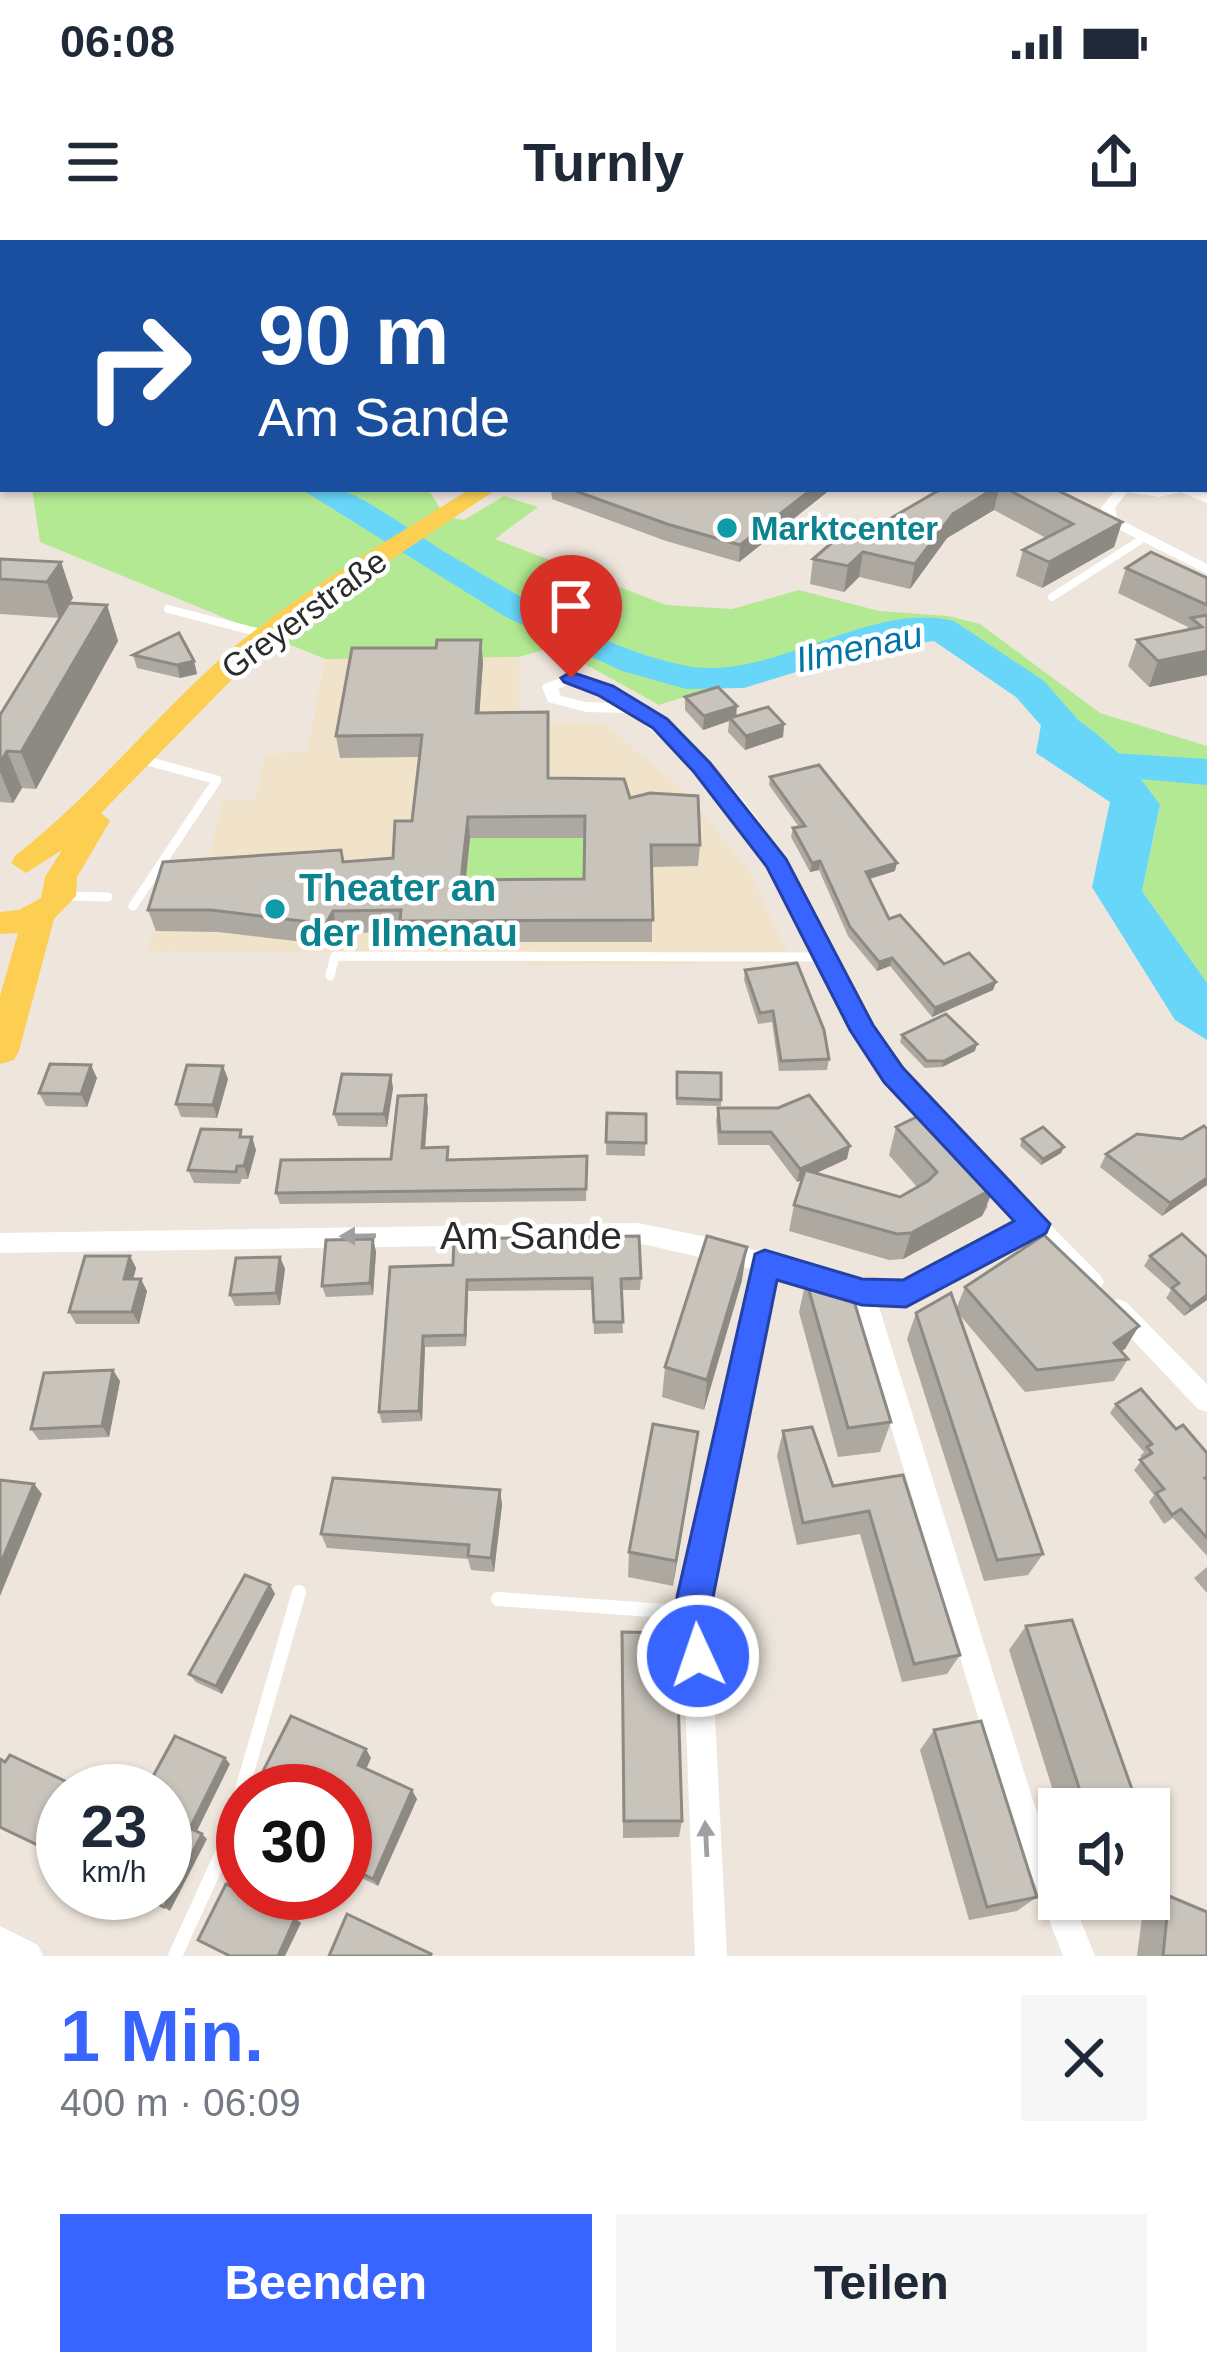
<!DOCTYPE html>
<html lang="de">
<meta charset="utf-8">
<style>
body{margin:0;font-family:Helvetica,sans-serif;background:#f6f6f7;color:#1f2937;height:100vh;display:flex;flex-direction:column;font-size:45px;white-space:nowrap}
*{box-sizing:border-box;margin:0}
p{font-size:39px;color:#747a83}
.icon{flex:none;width:66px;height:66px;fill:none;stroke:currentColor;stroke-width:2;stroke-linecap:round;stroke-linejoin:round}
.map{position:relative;height:1716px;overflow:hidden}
.side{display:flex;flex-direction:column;background:#fff;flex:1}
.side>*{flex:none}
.hud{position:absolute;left:0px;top:0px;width:1209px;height:252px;box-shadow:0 3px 9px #0004;background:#1a4fa0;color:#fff;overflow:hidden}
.fabs{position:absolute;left:1038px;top:1548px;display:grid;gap:24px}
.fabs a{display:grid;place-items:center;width:132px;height:132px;border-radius:0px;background:#fff;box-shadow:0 3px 9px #0004;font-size:60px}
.speed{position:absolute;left:36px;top:1524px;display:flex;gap:24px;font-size:60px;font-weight:700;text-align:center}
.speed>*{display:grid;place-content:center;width:156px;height:156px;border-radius:50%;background:#fff;box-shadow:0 3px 9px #0004;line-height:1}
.speed small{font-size:30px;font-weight:400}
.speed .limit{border:18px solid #d22;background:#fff;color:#111}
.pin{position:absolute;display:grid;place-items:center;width:102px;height:102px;color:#fff;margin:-123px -51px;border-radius:50% 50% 50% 0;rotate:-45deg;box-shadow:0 0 12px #0007}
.pin .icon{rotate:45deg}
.me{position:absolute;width:132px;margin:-66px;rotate:357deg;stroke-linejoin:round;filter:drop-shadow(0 0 9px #0008)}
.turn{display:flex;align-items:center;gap:42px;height:252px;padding:0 60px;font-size:54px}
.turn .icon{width:156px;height:156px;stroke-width:2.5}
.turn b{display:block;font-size:84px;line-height:102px}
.round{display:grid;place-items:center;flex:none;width:126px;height:126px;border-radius:0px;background:#f6f6f7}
.summary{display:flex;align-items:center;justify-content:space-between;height:204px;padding:0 60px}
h1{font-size:72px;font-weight:700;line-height:90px;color:#3864ff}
.button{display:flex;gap:24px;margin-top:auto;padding:24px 60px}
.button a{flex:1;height:138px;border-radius:0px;background:#3864ff;color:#fff;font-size:48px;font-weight:700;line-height:138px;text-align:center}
.button a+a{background:#f6f6f7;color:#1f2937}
.status{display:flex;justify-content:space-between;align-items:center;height:84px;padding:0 60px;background:#fff;direction:ltr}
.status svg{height:33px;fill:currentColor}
header{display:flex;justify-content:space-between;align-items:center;height:156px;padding:0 60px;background:#fff;font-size:54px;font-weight:700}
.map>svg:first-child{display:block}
.education{fill:#f1e3ca}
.green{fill:#b4e994}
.water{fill:#67d6f9}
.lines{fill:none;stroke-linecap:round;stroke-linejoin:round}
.river{fill:#67d6f9;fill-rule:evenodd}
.lane-far3{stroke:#fff;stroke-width:6}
.lane-far2{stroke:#fff;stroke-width:8}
.lane-far1{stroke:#fff;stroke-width:9}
.lane{stroke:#fff;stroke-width:14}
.street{fill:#fff;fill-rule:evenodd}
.primary{fill:#fccf53;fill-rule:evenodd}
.wall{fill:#ada9a1;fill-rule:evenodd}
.shaded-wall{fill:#8d8983}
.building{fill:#c9c4bb;stroke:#8d8983;stroke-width:3;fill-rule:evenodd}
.oneway{fill:#a0a0a0}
.route{fill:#3864ff;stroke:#2441a6;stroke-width:3}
.culture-dot{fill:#0f9aa8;stroke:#fff;stroke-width:4.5}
.labels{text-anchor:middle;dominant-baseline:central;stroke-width:9;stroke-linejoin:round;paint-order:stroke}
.far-culture-label{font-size:33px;font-weight:bold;fill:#0d838f;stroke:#fff;text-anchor:start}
.far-street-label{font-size:33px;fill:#2b2b2b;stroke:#fff}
.far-water-label{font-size:36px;font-style:italic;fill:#0274a8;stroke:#fff}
.culture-label{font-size:39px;font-weight:bold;fill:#0d838f;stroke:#fff;text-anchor:start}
.street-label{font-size:39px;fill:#2b2b2b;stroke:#fff}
</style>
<div class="status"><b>06:08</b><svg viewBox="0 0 49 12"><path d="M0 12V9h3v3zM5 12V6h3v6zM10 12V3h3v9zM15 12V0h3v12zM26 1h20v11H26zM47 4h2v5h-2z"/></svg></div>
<header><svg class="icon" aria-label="menu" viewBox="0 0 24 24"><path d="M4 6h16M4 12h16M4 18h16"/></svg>Turnly<svg class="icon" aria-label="share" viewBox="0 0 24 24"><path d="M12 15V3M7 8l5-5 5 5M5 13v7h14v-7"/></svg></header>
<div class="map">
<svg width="1207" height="1716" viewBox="0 0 1207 1716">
<rect width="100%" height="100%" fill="#eee6dc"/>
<polygon class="education" points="519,417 519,482 605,484 686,553 748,630 793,723 524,725 523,714 147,711 167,636 204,635 223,561 255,560 265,514 307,512 325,419"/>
<g class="green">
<path d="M32,249H428L445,276L464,280L504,256L538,267L495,299L666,365L732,369L799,350L879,371L948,376L980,384L1100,473L1207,506V743L1142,651L1160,566C1108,484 1020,442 941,389L862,400L659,465L554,407L519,417L325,419L40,302Z"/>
<polygon points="470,598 585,598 584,661 463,662"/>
</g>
<path class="water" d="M1030,449C1093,488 1117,504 1160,565L1142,651L1207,743V800L1175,780L1092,647L1110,562L1036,513L1041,485Z"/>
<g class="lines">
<g class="river">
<polygon points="63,0 87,0 89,3 65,3"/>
<path d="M301,249C312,249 326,247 337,249C362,254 423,299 448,314C520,356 603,410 687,426C773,442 868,360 954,381L1044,441L1094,498L1088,507H1060L1016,457L934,401L867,410L744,448L686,449L622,431L506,377Z"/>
<polygon points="1098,512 1207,519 1207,545 1084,534 1078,525 1084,516"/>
</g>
<polyline class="lane-far3" points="532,3 561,0"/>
<g class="lane-far2">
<polyline points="1052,357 1142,299"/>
<polyline points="168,369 264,394"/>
</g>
<g class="lane-far1">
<polyline points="64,656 108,657"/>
<polyline points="133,666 217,540 140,519"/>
<polyline points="330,736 335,716 825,717"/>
</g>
<g class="lane">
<polyline points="498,1359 693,1373"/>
<polyline points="175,1716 227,1602 299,1352"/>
</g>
<g class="street">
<polygon points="1207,209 1207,218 1206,218 1206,209"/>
<polygon points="1116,249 1194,249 1207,254 1207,263 1180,252 1159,257 1127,252 1115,268 1117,278 1207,324 1207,334 1106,283 1101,268"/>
<path d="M572,434C601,438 631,456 653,473C709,516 757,570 791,631C819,682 840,737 871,787C894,823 923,855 953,886L956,892L953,898H937L866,811L832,752L771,628L741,582L699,532L631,473L586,472L548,462L542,447L544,444ZM572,443L615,463L586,462L561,456L558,449Z"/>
<polygon points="979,918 987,921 1100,1035 1104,1042 1100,1049 1092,1052 1084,1049 1033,997 931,1054 884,1066 878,1064 1034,1564 1059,1626 1059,1659 1072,1659 1095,1716 1063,1716 1004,1564 852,1057 774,1035 709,1357 727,1716 695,1716 681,1357 752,1029 638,1003 0,1013 0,993 638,983 712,998 884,1046 918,1038 1019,982 971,933 968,927 971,921"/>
<polygon points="1118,1059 1126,1062 1207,1144 1207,1172 1198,1169 1110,1076 1106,1069 1110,1062"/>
<polygon points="0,1686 38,1705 43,1716 0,1716"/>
</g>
<g class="primary">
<polygon points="576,0 597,0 599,3 578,3"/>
<path d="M470,249H497L317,369L250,421L101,573L110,581L77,637L76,656L54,679L19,811L14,820L0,824V756L18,693L0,694V672L19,670L41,658L45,637L62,610L26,633L11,623L15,616C93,555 153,478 227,413C301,350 388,301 470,249Z"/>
</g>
</g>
<g class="wall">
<polygon points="1140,0 1207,0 1206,165 1206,3 1138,3"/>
<polygon points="551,249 831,249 739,322 666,301 552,259"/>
<polygon points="927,249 1055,249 1122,282 1114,307 1042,348 1016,336 1023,310 1046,298 994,270 947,298 910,349 859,337 844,352 810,344 813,319 872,286 886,281 935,252"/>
<polygon points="0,319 61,322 73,358 59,378 0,374"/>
<polygon points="1126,328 1207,338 1207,435 1149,447 1128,426 1137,400 1187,390 1188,387 1118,353"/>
<polygon points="107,365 118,401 36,549 22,548 13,563 0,562 0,475"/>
<polygon points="133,415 194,421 197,434 180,438 137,428"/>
<path d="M483,422L479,473L549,493V538L630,558L700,605L698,626L652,627V702H403L401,692L338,693L330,705L218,692L156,691L148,670L341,610L344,622L393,618L412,581L419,517L340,518L336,496ZM470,598H585L584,639L466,640Z"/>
<polygon points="685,457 736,476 784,484 783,497 745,510 728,492 729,481 703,490 685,470"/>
<polygon points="770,537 895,631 870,639 889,679 944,724 996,742 993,750 932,777 890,726 877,731 848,696 819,630 810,632 791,597 793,588 799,587 769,545"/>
<polygon points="745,730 829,819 827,830 779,831 772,782 758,784 744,740"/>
<polygon points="902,795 975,811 942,827 925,828 900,802"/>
<polygon points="677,832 721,860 721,866 676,865"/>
<polygon points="97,838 87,867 46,866 39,853"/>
<polygon points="228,839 217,878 181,877 176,864"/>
<polygon points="393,848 387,887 338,886 334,874"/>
<polygon points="428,867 425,908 449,920 587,916 586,961 280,964 276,953 391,919"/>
<polygon points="718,868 847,919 815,933 900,957 917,947 889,915 896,887 988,966 982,976 903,1019 889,1020 789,991 794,965 802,939 797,942 769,905 718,905 716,881"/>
<polygon points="607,873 646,874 645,916 606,915"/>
<polygon points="244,897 256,910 248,939 242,939 240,944 194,943 188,930"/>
<polygon points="1022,899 1064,907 1061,913 1041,925 1020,906"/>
<polygon points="1106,914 1207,945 1162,976 1100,927"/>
<polygon points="373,999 376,1012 373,1055 326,1057 322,1046"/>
<polygon points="130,1016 136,1028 133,1039 147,1051 139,1084 76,1084 69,1072"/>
<polygon points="1150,1016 1207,1060 1184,1076 1166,1058 1171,1050 1144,1026"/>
<polygon points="280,1017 285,1029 280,1065 235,1066 230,1055"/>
<polygon points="390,1027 641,1038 640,1050 621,1050 623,1093 594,1094 592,1050 468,1051 466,1106 425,1107 422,1181 382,1183 379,1172"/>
<polygon points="742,1040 704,1170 662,1157 665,1127"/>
<polygon points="806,1040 891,1182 880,1212 838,1217 799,1072"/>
<polygon points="965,1047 1139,1086 1121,1111 1128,1119 1114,1141 1025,1152 958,1073 1043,1314 1028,1335 984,1341 907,1099 916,1073 956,1069"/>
<polygon points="120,1141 109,1197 39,1200 31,1189"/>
<polygon points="1116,1164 1176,1189 1207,1213 1207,1316 1173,1278 1164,1284 1149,1262 1154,1255 1134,1230 1143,1219 1140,1216 1144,1212 1110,1173"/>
<polygon points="783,1191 833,1246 903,1235 960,1415 947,1434 902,1442 860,1294 797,1305 777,1216"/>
<polygon points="698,1192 673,1346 628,1337 629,1312"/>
<polygon points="500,1250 502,1265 494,1332 471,1330 468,1319 327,1308 321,1294"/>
<polygon points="1207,1327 1207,1353 1194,1338"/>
<polygon points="270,1345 275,1354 222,1454 196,1442 189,1434"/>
<polygon points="1026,1386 1139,1569 1059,1570 1009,1410"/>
<polygon points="622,1393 682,1581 679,1597 623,1598"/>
<polygon points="934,1490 1037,1657 1017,1671 969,1680 920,1510"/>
<polygon points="371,1518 366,1529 417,1559 378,1646 345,1630 345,1551"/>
<polygon points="1169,1656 1207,1716 1137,1716 1143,1670"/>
</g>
<g class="shaded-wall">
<polygon points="1056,0 1081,0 1075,3 1052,3"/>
<polygon points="812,249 831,249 739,322 740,305"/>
<polygon points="993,249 999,249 994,270 947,298 910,349 915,324 953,274"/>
<polygon points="1122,282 1114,307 1042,348 1049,322"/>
<polygon points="863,312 859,337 844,352 848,326"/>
<polygon points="61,322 73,358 59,378 47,342"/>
<polygon points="107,365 118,401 36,549 21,512"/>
<polygon points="481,400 483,422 478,494 476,473"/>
<polygon points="1207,411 1207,435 1149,447 1158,421"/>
<polygon points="194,421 197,434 180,438 177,425"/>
<polygon points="737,466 736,479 730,478 729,481 703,490 704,476"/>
<polygon points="784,484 783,497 745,510 746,496"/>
<polygon points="7,511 22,548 13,563 0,532 0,523"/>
<polygon points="468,577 470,598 463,662 461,640"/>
<polygon points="820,621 819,630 810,632 812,623"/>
<polygon points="897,623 895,631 865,640 866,632"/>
<polygon points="333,671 338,693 330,705 326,684"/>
<polygon points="892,718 890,726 877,731 879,722"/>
<polygon points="996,742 993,750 932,777 935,768"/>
<polygon points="977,804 975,811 942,827 944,821"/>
<polygon points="91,825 97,838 87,867 81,854"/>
<polygon points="223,826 228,839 217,878 213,865"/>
<polygon points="391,835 393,848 387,887 384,874"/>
<polygon points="426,855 428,867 424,920 422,908"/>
<polygon points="252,897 256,910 248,939 244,926"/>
<polygon points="850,906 847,919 797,942 800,929"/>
<polygon points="1064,907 1061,913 1041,925 1043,919"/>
<polygon points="1207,938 1207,945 1162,976 1170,963"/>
<polygon points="998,939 982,976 903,1019 911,993"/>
<polygon points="373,999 376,1012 373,1055 370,1043"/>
<polygon points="747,1007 742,1040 704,1170 707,1140"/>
<polygon points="130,1016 136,1028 130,1051 124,1039"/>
<polygon points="280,1017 285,1029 280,1065 276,1053"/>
<polygon points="141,1039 147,1051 139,1084 132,1072"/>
<polygon points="467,1040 468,1051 466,1106 465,1095"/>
<polygon points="1207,1055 1207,1060 1184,1076 1191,1067"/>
<polygon points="1139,1086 1125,1109 1106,1121 1114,1103"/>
<polygon points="423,1096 425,1107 422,1181 419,1171"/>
<polygon points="113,1130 120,1141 109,1197 102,1186"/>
<polygon points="698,1192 694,1221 673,1346 676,1321"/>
<polygon points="34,1244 42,1254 0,1356 0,1325"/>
<polygon points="500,1250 502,1265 494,1332 491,1318"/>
<polygon points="270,1345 275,1354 222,1454 216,1446"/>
<polygon points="366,1509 371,1518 364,1534 358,1525"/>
<polygon points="225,1518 230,1524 196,1593 190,1588"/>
<polygon points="412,1550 417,1559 378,1646 373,1639"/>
<polygon points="202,1594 207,1599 170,1671 164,1667"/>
<polygon points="295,1678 301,1683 285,1716 278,1716"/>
</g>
<g class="building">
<polygon points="323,0 435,0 442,3 313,3"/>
<polygon points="651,0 1056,0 1052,2 1062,3 659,3"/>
<polygon points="1140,0 1169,0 1168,3 1138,3"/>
<polygon points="1207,25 1207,87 1206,86"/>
<polygon points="570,249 812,249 740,305 667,284"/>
<polygon points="941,249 993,249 953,274 915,324 863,312 848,326 813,319 856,282 872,286 877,279 886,281"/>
<polygon points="1007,249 1055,249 1122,282 1049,322 1023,310 1073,284"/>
<polygon points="1151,312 1207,338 1207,365 1126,328"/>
<polygon points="0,319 61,322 47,342 0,339"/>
<polygon points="69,363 107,365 21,512 7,511 0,523 0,475"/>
<polygon points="1207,375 1207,411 1158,421 1137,400 1202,387 1191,378"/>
<polygon points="179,393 194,421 177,425 133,415"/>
<path d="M437,400H481L476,473L548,472V538L624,539L630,558L650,553L698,556L700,605H651L653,680L400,681L401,670L333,671L326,684L211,670H148L163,622L341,610L343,622L393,618L395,581H412L422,495L336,496L352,408H436ZM585,576L584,639L461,640L468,577Z"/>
<polygon points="718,447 737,466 704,476 685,457"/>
<polygon points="768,467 784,484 746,496 730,478"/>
<polygon points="819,525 897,623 866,632 889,679 900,675 944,724 969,713 996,742 935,768 892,718 879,722 850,687 820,621 812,623 793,588 805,586 770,537"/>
<polygon points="797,723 824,790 829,819 781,821 773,771 760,773 745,730"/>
<polygon points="946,774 977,804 944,821 927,821 902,795"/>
<polygon points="50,824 91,825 81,854 39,853"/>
<polygon points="187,825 223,826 213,865 176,864"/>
<polygon points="677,832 721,833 721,860 677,858"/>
<polygon points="342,834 391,835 384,874 334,874"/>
<polygon points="426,855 422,908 448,907 447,920 587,916 586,949 276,953 281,920 391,919 398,856"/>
<polygon points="809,855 850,906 800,929 771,892 720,892 718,868 778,868"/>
<polygon points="931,870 998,939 992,949 911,993 897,994 794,965 805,930 900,957 928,941 937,932 896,887"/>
<polygon points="607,873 646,874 646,903 606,902"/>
<polygon points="1204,886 1207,889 1207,938 1170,963 1106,914 1137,894 1182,899"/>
<polygon points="1043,887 1064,907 1043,919 1022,899"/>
<polygon points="201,889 241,890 240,897 252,897 244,926 237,926 236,932 188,930"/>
<polygon points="1182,994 1207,1017 1207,1055 1191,1067 1172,1048 1179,1043 1150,1016"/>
<polygon points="1044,995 1139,1086 1114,1103 1128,1119 1037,1130 965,1047"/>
<polygon points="639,996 641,1038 621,1039 623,1082 594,1082 592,1038 467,1040 465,1095 423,1096 419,1171 379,1172 390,1027 453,1025 454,999"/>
<polygon points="707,996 747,1007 707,1140 665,1127"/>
<polygon points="373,999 370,1043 322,1046 326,1000"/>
<polygon points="85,1016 130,1016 124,1039 141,1039 132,1072 69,1072"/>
<polygon points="280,1017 276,1053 230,1055 236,1018"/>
<polygon points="846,1035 891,1182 848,1188 806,1040"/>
<polygon points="951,1053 1043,1314 997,1320 916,1073"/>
<polygon points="113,1130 102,1186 31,1189 44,1133"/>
<polygon points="1141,1149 1176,1189 1183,1185 1207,1213 1207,1237 1205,1238 1207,1240 1207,1298 1181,1269 1172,1275 1156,1253 1164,1249 1140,1220 1152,1213 1147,1207 1152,1204 1116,1164"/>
<polygon points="653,1184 698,1192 676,1321 629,1312"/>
<polygon points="812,1187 833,1246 903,1235 960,1415 914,1424 869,1271 803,1283 783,1191"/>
<polygon points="333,1238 500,1250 491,1318 468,1316 469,1305 321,1294"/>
<polygon points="0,1240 34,1244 0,1325"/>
<polygon points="245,1335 270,1345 216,1446 189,1434"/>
<polygon points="1072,1380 1139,1569 1086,1569 1026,1386"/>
<polygon points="622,1392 676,1393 682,1581 624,1581"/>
<polygon points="291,1476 366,1509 358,1525 412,1550 373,1639 345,1625 345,1551 253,1551"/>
<polygon points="981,1481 1037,1657 987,1667 934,1490"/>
<polygon points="175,1496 225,1518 190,1588 202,1594 164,1667 136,1653 165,1653 165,1551 145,1551"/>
<polygon points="10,1515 86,1551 63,1551 63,1617 0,1587 0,1519 5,1522"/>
<polygon points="243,1571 243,1596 233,1591"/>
<polygon points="226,1644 295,1678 278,1716 230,1716 198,1700"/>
<polygon points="1169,1656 1207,1672 1207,1716 1163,1716"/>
<polygon points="347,1674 431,1714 430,1716 329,1716"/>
</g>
<defs><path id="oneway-solid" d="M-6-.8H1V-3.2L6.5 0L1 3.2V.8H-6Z" transform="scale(3)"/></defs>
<g class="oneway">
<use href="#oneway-solid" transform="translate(358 996) rotate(179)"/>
<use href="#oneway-solid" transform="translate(706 1599) rotate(-93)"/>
</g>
<polygon class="route" points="571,432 613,446 667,479 710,523 786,619 873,785 903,828 1050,984 1046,993 906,1067 862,1065 777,1040 713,1357 716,1416 711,1429 698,1434 685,1429 680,1416 677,1357 755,1014 765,1010 862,1039 903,1040 1014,981 884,842 850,790 767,627 694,532 653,488 598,455 564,442 561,438"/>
<g class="culture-dot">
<circle cx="727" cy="288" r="12"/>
<circle cx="275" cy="669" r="12"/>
</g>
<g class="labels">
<g class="far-culture-label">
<text x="751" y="288">Marktcenter</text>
</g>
<g class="far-street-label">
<text transform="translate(304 374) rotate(-36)">Greyerstraße</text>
</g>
<g class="far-water-label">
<text transform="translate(859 407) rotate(-12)">Ilmenau</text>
</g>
<g class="culture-label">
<text x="299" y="647">Theater an<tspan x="299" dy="45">der Ilmenau</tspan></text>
</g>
<g class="street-label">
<text x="531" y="995">Am Sande</text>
</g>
</g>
</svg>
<div class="fabs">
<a><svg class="icon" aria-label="sound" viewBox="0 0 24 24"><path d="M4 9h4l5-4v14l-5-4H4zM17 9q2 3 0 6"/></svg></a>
</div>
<div class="speed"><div>23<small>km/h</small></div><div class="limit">30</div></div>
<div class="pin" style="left:571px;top:438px;background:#d93025"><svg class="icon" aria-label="arrive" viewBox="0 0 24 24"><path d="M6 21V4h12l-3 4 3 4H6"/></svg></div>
<svg class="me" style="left:698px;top:1416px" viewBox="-20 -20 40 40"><circle r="17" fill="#3864ff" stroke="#fff" stroke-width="3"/><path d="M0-11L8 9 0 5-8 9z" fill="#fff"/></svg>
<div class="hud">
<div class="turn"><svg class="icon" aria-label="right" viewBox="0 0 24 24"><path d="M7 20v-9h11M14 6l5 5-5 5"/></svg><div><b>90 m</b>Am Sande</div></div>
</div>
</div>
<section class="side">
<div class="summary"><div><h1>1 Min.</h1><p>400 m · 06:09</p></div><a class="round"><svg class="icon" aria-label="close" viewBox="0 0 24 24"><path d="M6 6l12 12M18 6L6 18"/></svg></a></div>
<div class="button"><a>Beenden</a><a>Teilen</a></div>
</section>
